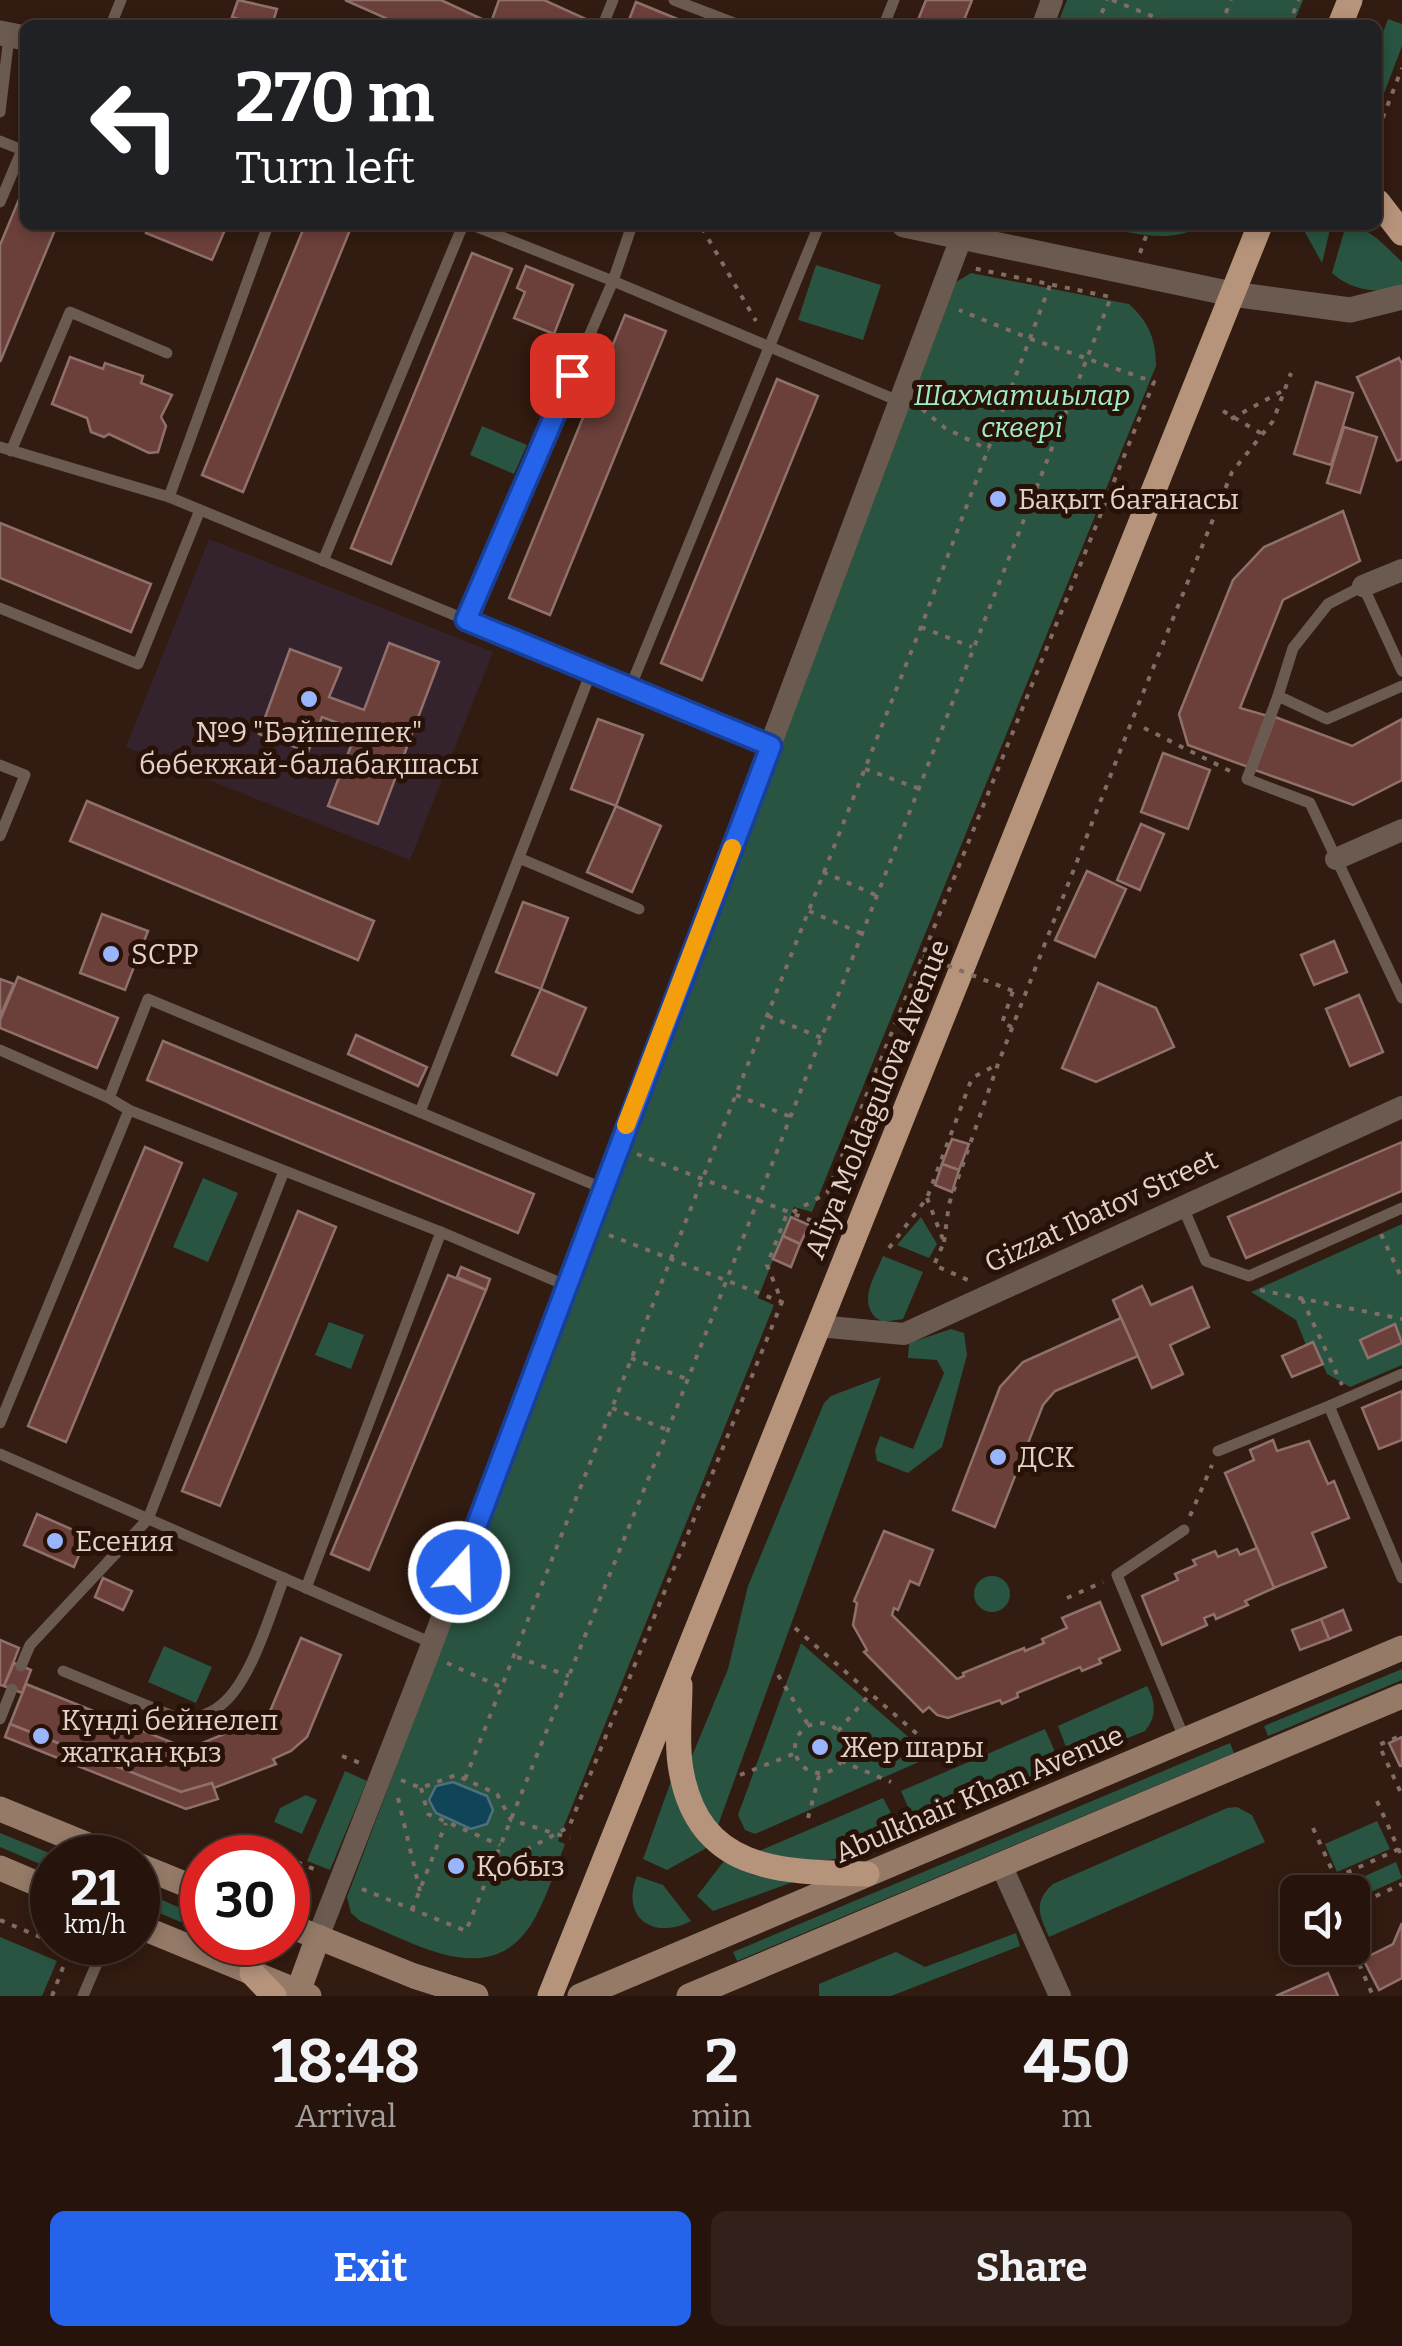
<!DOCTYPE html>
<meta charset="utf-8">
<style>
body{margin:0;font-family:Bitter,serif;background:#32211a;color:#f1f3f6;height:100vh;display:flex;flex-direction:column;font-size:38px;white-space:nowrap}
*{box-sizing:border-box;margin:0}
p{font-size:32px;color:#a49e9d}
.icon{flex:none;width:55px;height:55px;fill:none;stroke:currentColor;stroke-width:2;stroke-linecap:round;stroke-linejoin:round}
.map{position:relative;height:1996px;overflow:hidden}
.details{display:flex;flex-direction:column;background:#26140c;flex:1}
.details>*{flex:none}
.banner{position:absolute;left:20px;top:20px;width:1362px;height:210px;border-radius:15px;box-shadow:0 5px 15px #0003,0 0 0 2px #42332d;background:#202124;color:#fff;overflow:hidden}
.tools{position:absolute;left:1280px;top:1875px;display:grid;gap:20px}
.tools a{display:grid;place-items:center;width:90px;height:90px;border-radius:15px;background:#26140c;box-shadow:0 5px 15px #0003,0 0 0 2px #42332d;font-size:50px}
.speed{position:absolute;left:30px;top:1835px;display:flex;gap:20px;font-size:50px;font-weight:700;text-align:center}
.speed>*{display:grid;place-content:center;width:130px;height:130px;border-radius:50%;background:#26140c;box-shadow:0 5px 15px #0003,0 0 0 2px #42332d;line-height:1}
.speed small{font-size:25px;font-weight:400}
.speed .limit{border:15px solid #d22;background:#fff;color:#111}
.pin{position:absolute;display:grid;place-items:center;width:85px;height:85px;color:#fff;margin:-42px;border-radius:20px;box-shadow:0 5px 15px #0006}
.me{position:absolute;width:110px;margin:-55px;rotate:20deg;stroke-linejoin:round;filter:drop-shadow(0 0 8px #0008)}
.turn{display:flex;align-items:center;gap:35px;height:210px;padding:0 50px;font-size:45px}
.turn .icon{width:130px;height:130px;stroke-width:2.5}
.turn b{display:block;font-size:70px;line-height:85px}
.eta{display:flex;justify-content:space-evenly;align-items:center;height:170px;text-align:center}
.eta b{font-size:60px;font-weight:700;line-height:70px}
.cta{display:flex;gap:20px;margin-top:auto;padding:20px 50px}
.cta a{flex:1;height:115px;border-radius:15px;background:#2563eb;color:#fff;font-size:40px;font-weight:700;line-height:115px;text-align:center}
.cta a+a{background:#32211a;color:#f1f3f6}
.map>svg:first-child{display:block}
.education{fill:#34232d}
.green{fill:#285441}
.water{fill:#104559;stroke:#4f6f7b;stroke-width:2.5}
.building{fill:#6c403a;stroke:#90706c;stroke-width:2.5}
.lines{fill:none;stroke-linecap:round;stroke-linejoin:round}
.path{stroke:#816d64;stroke-width:4;stroke-dasharray:5 8;stroke-linecap:butt}
.service{stroke:#6b5a4f;stroke-width:11}
.minor{stroke:#6b5a4f;stroke-width:22}
.tertiary{stroke:#6b5a4f;stroke-width:25}
.secondary{stroke:#957a68;stroke-width:25}
.primary{stroke:#b6937b;stroke-width:25}
.path-bridge{stroke:#816d64;stroke-width:4;stroke-dasharray:5 8;stroke-linecap:butt}
.route-casing{stroke:#184099;stroke-width:25}
.route{stroke:#2563eb;stroke-width:18}
.slow{stroke:#f59e0b;stroke-width:18}
.poi-dot{fill:#98b5fd;stroke:#281207;stroke-width:4}
.labels{text-anchor:middle;dominant-baseline:central;stroke-width:10;stroke-linejoin:round;paint-order:stroke}
.park-label{font-size:28px;font-style:italic;fill:#9eedc8;stroke:#281207}
.poi-label{font-size:28px;fill:#e3d2cb;stroke:#281207;text-anchor:start}
.street-label{font-size:28px;fill:#e3d2cb;stroke:#281207}
</style>
<div class="map">
<svg width="1402" height="1996" viewBox="0 0 1402 1996">
<rect width="100%" height="100%" fill="#321b10"/>
<polygon class="education" points="209,539 493,652 410,860 126,747"/>
<g class="green">
<polygon points="1067,0 1303,0 1293,25 1057,25"/>
<polygon points="1388,19 1402,24 1402,46 1378,109 1378,46"/>
<path d="M1095,225H1202C1169,246 1131,232 1095,225Z"/>
<polygon points="1301,225 1331,225 1322,263"/>
<path d="M1346,225C1370,227 1386,247 1402,262V289C1375,292 1354,292 1332,273Z"/>
<polygon points="816,265 881,285 863,340 798,320"/>
<path d="M971,273L1129,304C1149,322 1156,340 1156,366L812,1212L794,1207L758,1298L774,1305L558,1841L565,1844C556,1868 548,1893 536,1916C495,1994 419,1945 360,1921L351,1913L347,1897L956,282Z"/>
<polygon points="482,426 527,445 514,474 470,455"/>
<polygon points="203,1178 238,1193 208,1262 173,1247"/>
<polygon points="921,1217 937,1244 929,1258 897,1245"/>
<polygon points="1402,1224 1402,1365 1350,1387 1327,1374 1313,1343 1306,1345 1296,1320 1251,1292"/>
<path d="M883,1256L923,1272L903,1319L883,1322L876,1318C858,1300 875,1276 883,1256Z"/>
<polygon points="329,1322 364,1335 351,1369 315,1355"/>
<polygon points="951,1329 964,1333 967,1355 942,1447 908,1473 877,1461 875,1450 880,1436 913,1449 944,1373 937,1360 908,1358 909,1343"/>
<polygon points="881,1377 717,1828 709,1821 691,1773 692,1756 728,1669 748,1586 824,1403 831,1396"/>
<circle cx="992" cy="1594" r="18"/>
<polygon points="801,1643 921,1748 921,1761 755,1834 745,1830 738,1815"/>
<polygon points="164,1646 212,1667 196,1703 148,1682"/>
<polygon points="1402,1669 1402,1680 1268,1736 1264,1726"/>
<path d="M1147,1686C1156,1702 1157,1717 1145,1731L1108,1746L1096,1734L1066,1747L1058,1726Z"/>
<polygon points="1045,1729 1055,1752 1049,1754 1048,1771 992,1793 978,1785 911,1814 901,1791"/>
<polygon points="1230,1743 1234,1753 737,1961 733,1952"/>
<polygon points="345,1771 367,1781 330,1870 307,1861"/>
<polygon points="674,1773 710,1846 667,1870 643,1859"/>
<polygon points="306,1795 317,1800 302,1834 274,1822 280,1808"/>
<path d="M883,1798L895,1820L869,1832L868,1847C831,1869 792,1859 752,1854Z"/>
<path d="M1237,1807L1252,1815L1265,1842L1049,1937C1039,1914 1033,1902 1053,1884L1227,1808Z"/>
<polygon points="1377,1821 1390,1849 1337,1872 1325,1844"/>
<polygon points="0,1833 59,1857 52,1858 52,1869 0,1847"/>
<polygon points="724,1861 753,1875 801,1879 713,1911 697,1896"/>
<polygon points="1396,1862 1402,1878 1353,1900 1352,1892 1346,1892 1343,1886"/>
<path d="M637,1876L663,1885L691,1921C653,1941 620,1917 637,1876Z"/>
<polygon points="138,1890 202,1917 202,1931 138,1904"/>
<polygon points="1016,1933 1020,1946 891,1996 819,1996 819,1984 896,1952 925,1967"/>
<polygon points="0,1937 57,1961 42,1996 0,1996"/>
</g>
<polygon class="water" points="453,1782 487,1796 493,1810 487,1824 471,1829 436,1813 429,1800 436,1786"/>
<g class="building">
<polygon points="238,0 277,9 272,25 257,25 232,17"/>
<polygon points="345,0 441,0 484,20 482,25 401,25"/>
<polygon points="499,0 544,0 586,19 583,25 490,25"/>
<polygon points="926,0 972,0 962,25 916,25"/>
<polygon points="636,2 692,25 627,25"/>
<polygon points="25,185 25,225 57,225 0,362 0,245"/>
<polygon points="149,225 227,225 212,260 146,233"/>
<polygon points="305,225 352,225 243,492 202,475"/>
<polygon points="472,253 512,269 391,564 351,548"/>
<polygon points="526,266 573,285 554,334 514,318 525,292 517,288"/>
<polygon points="625,315 666,331 550,615 509,598"/>
<polygon points="70,357 103,369 105,363 143,376 141,383 172,395 161,417 166,426 158,452 149,453 109,434 104,437 91,432 87,418 52,404"/>
<polygon points="1399,358 1402,364 1402,459 1397,461 1357,377"/>
<polygon points="777,379 818,396 702,680 661,663"/>
<polygon points="1316,382 1353,393 1331,465 1294,454"/>
<polygon points="1344,427 1377,437 1360,493 1327,483"/>
<polygon points="1343,511 1360,561 1283,600 1240,708 1268,716 1248,767 1188,745 1179,714 1233,580 1264,547"/>
<polygon points="0,523 151,584 131,632 0,578"/>
<polygon points="389,643 439,662 378,824 328,806 357,730 322,717 308,752 259,734 290,649 341,668 329,697 364,710"/>
<polygon points="1275,717 1352,746 1402,719 1402,780 1353,805 1255,770"/>
<polygon points="598,719 643,735 616,806 571,789"/>
<polygon points="1163,753 1210,770 1188,829 1141,812"/>
<polygon points="87,801 374,921 358,960 70,841"/>
<polygon points="616,806 661,826 632,892 587,872"/>
<polygon points="1141,824 1164,834 1140,890 1117,880"/>
<polygon points="1087,871 1126,889 1095,957 1055,940"/>
<polygon points="523,902 568,918 541,989 496,972"/>
<polygon points="102,914 148,931 125,990 80,973"/>
<polygon points="1334,941 1347,972 1314,985 1301,955"/>
<polygon points="18,977 118,1018 97,1068 0,1028 0,1020"/>
<polygon points="0,979 14,984 0,1017"/>
<polygon points="1098,983 1156,1008 1174,1047 1096,1082 1062,1068"/>
<polygon points="541,989 586,1008 557,1075 512,1055"/>
<polygon points="1359,995 1383,1052 1350,1066 1326,1009"/>
<polygon points="356,1035 427,1067 418,1086 348,1054"/>
<polygon points="163,1041 534,1194 518,1233 147,1080"/>
<polygon points="952,1139 969,1144 959,1170 942,1164"/>
<polygon points="1402,1142 1402,1191 1246,1258 1228,1217"/>
<polygon points="145,1147 182,1163 66,1442 28,1426"/>
<polygon points="942,1164 959,1170 952,1192 935,1185"/>
<polygon points="298,1211 336,1227 220,1506 182,1491"/>
<polygon points="791,1217 809,1225 800,1244 783,1236"/>
<polygon points="783,1236 800,1244 791,1267 773,1259"/>
<polygon points="461,1267 490,1279 486,1290 457,1277"/>
<polygon points="448,1275 486,1290 369,1570 331,1554"/>
<polygon points="1142,1286 1151,1305 1192,1287 1209,1327 1170,1345 1183,1374 1152,1388 1113,1300"/>
<polygon points="1121,1318 1138,1356 1055,1391 1043,1405 995,1527 953,1510 1000,1387 1023,1362"/>
<polygon points="1395,1324 1402,1343 1368,1358 1360,1340"/>
<polygon points="1313,1342 1323,1364 1292,1377 1282,1356"/>
<polygon points="1402,1391 1402,1440 1379,1449 1362,1408"/>
<polygon points="1273,1440 1277,1451 1309,1441 1328,1484 1334,1481 1349,1518 1312,1533 1326,1567 1274,1588 1225,1473 1254,1460 1250,1450"/>
<polygon points="37,1514 87,1536 74,1567 24,1545"/>
<polygon points="884,1531 933,1550 919,1585 910,1581 898,1610 894,1608 892,1615 957,1679 964,1676 963,1673 1024,1648 1025,1651 1044,1643 1042,1639 1067,1628 1062,1618 1100,1602 1120,1650 1099,1659 1101,1663 1082,1671 1080,1667 1017,1693 1018,1697 1002,1704 1000,1700 948,1718 937,1715 929,1707 923,1712 864,1652 867,1650 853,1625 857,1603 854,1601"/>
<polygon points="1257,1548 1274,1588 1245,1601 1248,1605 1216,1619 1214,1614 1204,1618 1207,1625 1162,1645 1142,1596 1178,1580 1175,1574 1196,1565 1193,1560 1215,1551 1218,1557 1237,1549 1240,1555"/>
<polygon points="103,1578 132,1591 123,1610 95,1597"/>
<polygon points="1343,1610 1351,1630 1329,1639 1321,1619"/>
<polygon points="1321,1619 1329,1639 1300,1650 1292,1630"/>
<polygon points="301,1638 341,1655 307,1737 291,1751 273,1759 276,1764 214,1788 212,1783 181,1792 10,1724 26,1684 188,1749 268,1716"/>
<polygon points="0,1640 19,1648 4,1686 0,1685"/>
<polygon points="14,1663 31,1670 22,1693 4,1686"/>
<polygon points="10,1724 181,1792 212,1783 218,1799 186,1809 5,1737"/>
<polygon points="1402,1737 1402,1766 1400,1766 1389,1743"/>
<polygon points="1402,1923 1402,1978 1379,1990 1363,1959 1393,1944"/>
<polygon points="1328,1973 1338,1996 1276,1996"/>
</g>
<g class="lines">
<g class="path">
<polyline points="1112,0 1174,25"/>
<polyline points="1097,25 1107,0"/>
<polyline points="1221,25 1231,0"/>
<polyline points="1288,25 1299,0"/>
<polyline points="1378,130 1402,68"/>
<polyline points="702,228 756,321"/>
<polyline points="1140,253 1150,225"/>
<polyline points="922,409 945,428 989,450"/>
<polyline points="1223,411 1262,434"/>
<polyline points="1231,419 1284,390"/>
<polyline points="921,627 972,647"/>
<polyline points="1144,728 1234,773"/>
<polyline points="865,769 920,789"/>
<polyline points="823,872 878,896"/>
<polyline points="809,911 863,934"/>
<polyline points="768,1016 822,1038"/>
<polyline points="1012,1027 1002,1023 1013,991"/>
<polyline points="736,1095 791,1117"/>
<polyline points="637,1154 815,1222"/>
<polyline points="927,1198 944,1242 934,1265 970,1281"/>
<polyline points="1381,1234 1402,1279"/>
<polyline points="609,1235 782,1302"/>
<polyline points="944,1242 949,1204 998,1064 1131,723 1232,472 1273,421 1291,373"/>
<polyline points="889,1248 927,1198 972,1078 998,1064"/>
<polyline points="1260,1290 1402,1319"/>
<polyline points="1302,1299 1342,1385"/>
<polyline points="631,1358 687,1379"/>
<polyline points="612,1408 668,1430"/>
<polyline points="1190,1516 1212,1465"/>
<polyline points="1067,1598 1103,1582"/>
<polyline points="795,1628 946,1759"/>
<polyline points="517,1657 569,1676"/>
<polyline points="447,1663 503,1688"/>
<polyline points="778,1675 809,1726"/>
<circle cx="820" cy="1748" r="25"/>
<polyline points="838,1731 871,1693"/>
<polyline points="342,1756 360,1763"/>
<polyline points="841,1761 891,1782"/>
<polyline points="740,1775 796,1753"/>
<polyline points="465,1779 921,627 1050,285"/>
<polyline points="401,1780 421,1788 456,1775 497,1794 511,1820 570,1838"/>
<polyline points="421,1788 428,1814 500,1845"/>
<polyline points="1400,1791 1379,1745 1402,1735"/>
<polyline points="398,1798 420,1891"/>
<polyline points="1377,1801 1402,1857"/>
<polyline points="808,1818 820,1772"/>
<polyline points="1313,1828 1342,1892"/>
<polyline points="297,1862 321,1872"/>
<polyline points="492,1868 569,1827 782,1302 767,1265 786,1216 827,1193 1154,382 1031,339 959,310"/>
<polyline points="1335,1878 1399,1849"/>
<polyline points="362,1889 466,1931 668,1430 1111,297 972,268"/>
<polyline points="1352,1907 1402,1884"/>
<polyline points="412,1910 446,1823"/>
<polyline points="1352,1915 1361,1934 1357,1959 1373,1996"/>
<polyline points="0,1920 52,1942"/>
<polyline points="55,1942 83,1954"/>
<polyline points="52,1996 70,1949"/>
</g>
<g class="service">
<polyline points="674,0 739,25"/>
<polyline points="111,25 121,0"/>
<polyline points="603,25 613,0"/>
<polyline points="884,25 894,0"/>
<polyline points="0,112 9,37"/>
<polyline points="0,141 22,150 0,202"/>
<polyline points="472,225 613,281 901,402"/>
<polyline points="0,447 169,497 771,746"/>
<polyline points="11,451 70,312 167,353"/>
<polyline points="169,497 268,225"/>
<polyline points="323,561 463,225"/>
<polyline points="0,608 138,664 200,510"/>
<polyline points="466,620 613,281 632,225"/>
<polyline points="1402,671 1363,586 1328,604 1293,648 1278,696 1327,719 1402,686"/>
<polyline points="630,688 819,225"/>
<polyline points="1278,696 1247,779 1310,803 1402,998"/>
<polyline points="0,765 25,775 0,836"/>
<polyline points="519,858 639,909"/>
<polyline points="0,1050 109,1098 148,999 602,1188"/>
<polyline points="109,1098 129,1110 441,1232"/>
<polyline points="420,1112 591,672"/>
<polyline points="1182,1205 1206,1261 1249,1276 1402,1208"/>
<polyline points="1402,1374 1329,1406 1402,1578"/>
<polyline points="0,1423 129,1110"/>
<polyline points="1218,1451 1329,1406"/>
<polyline points="0,1454 432,1643"/>
<polyline points="1184,1530 1117,1575 1185,1740"/>
<polyline points="306,1588 441,1232 565,1285"/>
<polyline points="21,1666 30,1645 148,1519 284,1171"/>
<path d="M63,1671L185,1721C198,1717 211,1714 221,1705C251,1682 270,1614 284,1578"/>
<polyline points="0,1719 12,1689"/>
<polyline points="83,1996 106,1942"/>
</g>
<g class="minor">
<polyline points="1043,25 1052,0"/>
<polyline points="1363,586 1402,570"/>
<polyline points="1336,859 1402,830"/>
<polyline points="818,1326 904,1334 1402,1107"/>
<polyline points="1001,1865 1060,1996"/>
<polyline points="318,1937 428,1655 966,225"/>
</g>
<g class="tertiary">
<polyline points="0,33 25,38"/>
<polyline points="904,225 1232,294 1350,310 1402,297"/>
</g>
<g class="secondary">
<polyline points="0,1809 120,1858"/>
<polyline points="138,1865 202,1891"/>
<polyline points="0,1868 52,1890"/>
<polyline points="288,1925 414,1976 476,1996"/>
<polyline points="138,1926 309,1996"/>
<polyline points="298,1992 318,1937"/>
<polyline points="580,1996 1402,1648"/>
<polyline points="689,1996 1402,1696"/>
</g>
<g class="primary">
<polyline points="1340,25 1350,0"/>
<polyline points="1378,202 1402,233"/>
<path d="M680,1685C680,1712 676,1743 681,1770C699,1873 782,1872 867,1874"/>
<polyline points="252,1973 274,1996"/>
<polyline points="550,1996 1260,225"/>
</g>
<polyline class="path-bridge" points="923,956 1013,991"/>
</g>
<g class="lines">
<g class="route-casing">
<polyline id="route" points="459,1572 771,746 466,620 572,375"/>
</g>
<use href="#route" class="route"/>
<polyline class="slow" points="626,1125 732,848"/>
</g>
<g class="poi-dot">
<circle cx="998" cy="499" r="10"/>
<circle cx="309" cy="699" r="10"/>
<circle cx="111" cy="954" r="10"/>
<circle cx="998" cy="1457" r="10"/>
<circle cx="55" cy="1541" r="10"/>
<circle cx="41" cy="1736" r="10"/>
<circle cx="820" cy="1747" r="10"/>
<circle cx="456" cy="1866" r="10"/>
</g>
<g class="labels">
<g class="park-label">
<text x="1022" y="395">Шахматшылар<tspan x="1022" dy="32">сквері</tspan></text>
</g>
<g class="poi-label">
<text x="1018" y="499">Бақыт бағанасы</text>
<text x="309" y="732" text-anchor="middle">№9 "Бәйшешек"<tspan x="309" dy="32">бөбекжай-балабақшасы</tspan></text>
<text x="131" y="954">SCPP</text>
<text x="1018" y="1457">ДСК</text>
<text x="75" y="1541">Есения</text>
<text x="61" y="1720">Күнді бейнелеп<tspan x="61" dy="32">жатқан қыз</tspan></text>
<text x="840" y="1747">Жер шары</text>
<text x="476" y="1866">Қобыз</text>
</g>
<g class="street-label">
<text transform="translate(877 1099) rotate(-68)">Aliya Moldagulova Avenue</text>
<text transform="translate(1101 1211) rotate(-25)">Gizzat Ibatov Street</text>
<text transform="translate(979 1794) rotate(-23)">Abulkhair Khan Avenue</text>
</g>
</g>
</svg>
<div class="tools">
<a><svg class="icon" aria-label="sound" viewBox="0 0 24 24"><path d="M4 9h4l5-4v14l-5-4H4zM17 9q2 3 0 6"/></svg></a>
</div>
<div class="speed"><div>21<small>km/h</small></div><div class="limit">30</div></div>
<div class="pin" style="left:572px;top:375px;background:#d93025"><svg class="icon" aria-label="arrive" viewBox="0 0 24 24"><path d="M6 21V4h12l-3 4 3 4H6"/></svg></div>
<svg class="me" style="left:459px;top:1572px" viewBox="-20 -20 40 40"><circle r="17" fill="#2563eb" stroke="#fff" stroke-width="3"/><path d="M0-11L8 9 0 5-8 9z" fill="#fff"/></svg>
<div class="banner">
<div class="turn"><svg class="icon" aria-label="left" viewBox="0 0 24 24"><path d="M17 20v-9H6M10 6l-5 5 5 5"/></svg><div><b>270 m</b>Turn left</div></div>
</div>
</div>
<section class="details">
<div class="eta">
<div><b>18:48</b><p>Arrival</p></div>
<div><b>2</b><p>min</p></div>
<div><b>450</b><p>m</p></div>
</div>
<div class="cta"><a>Exit</a><a>Share</a></div>
</section>
